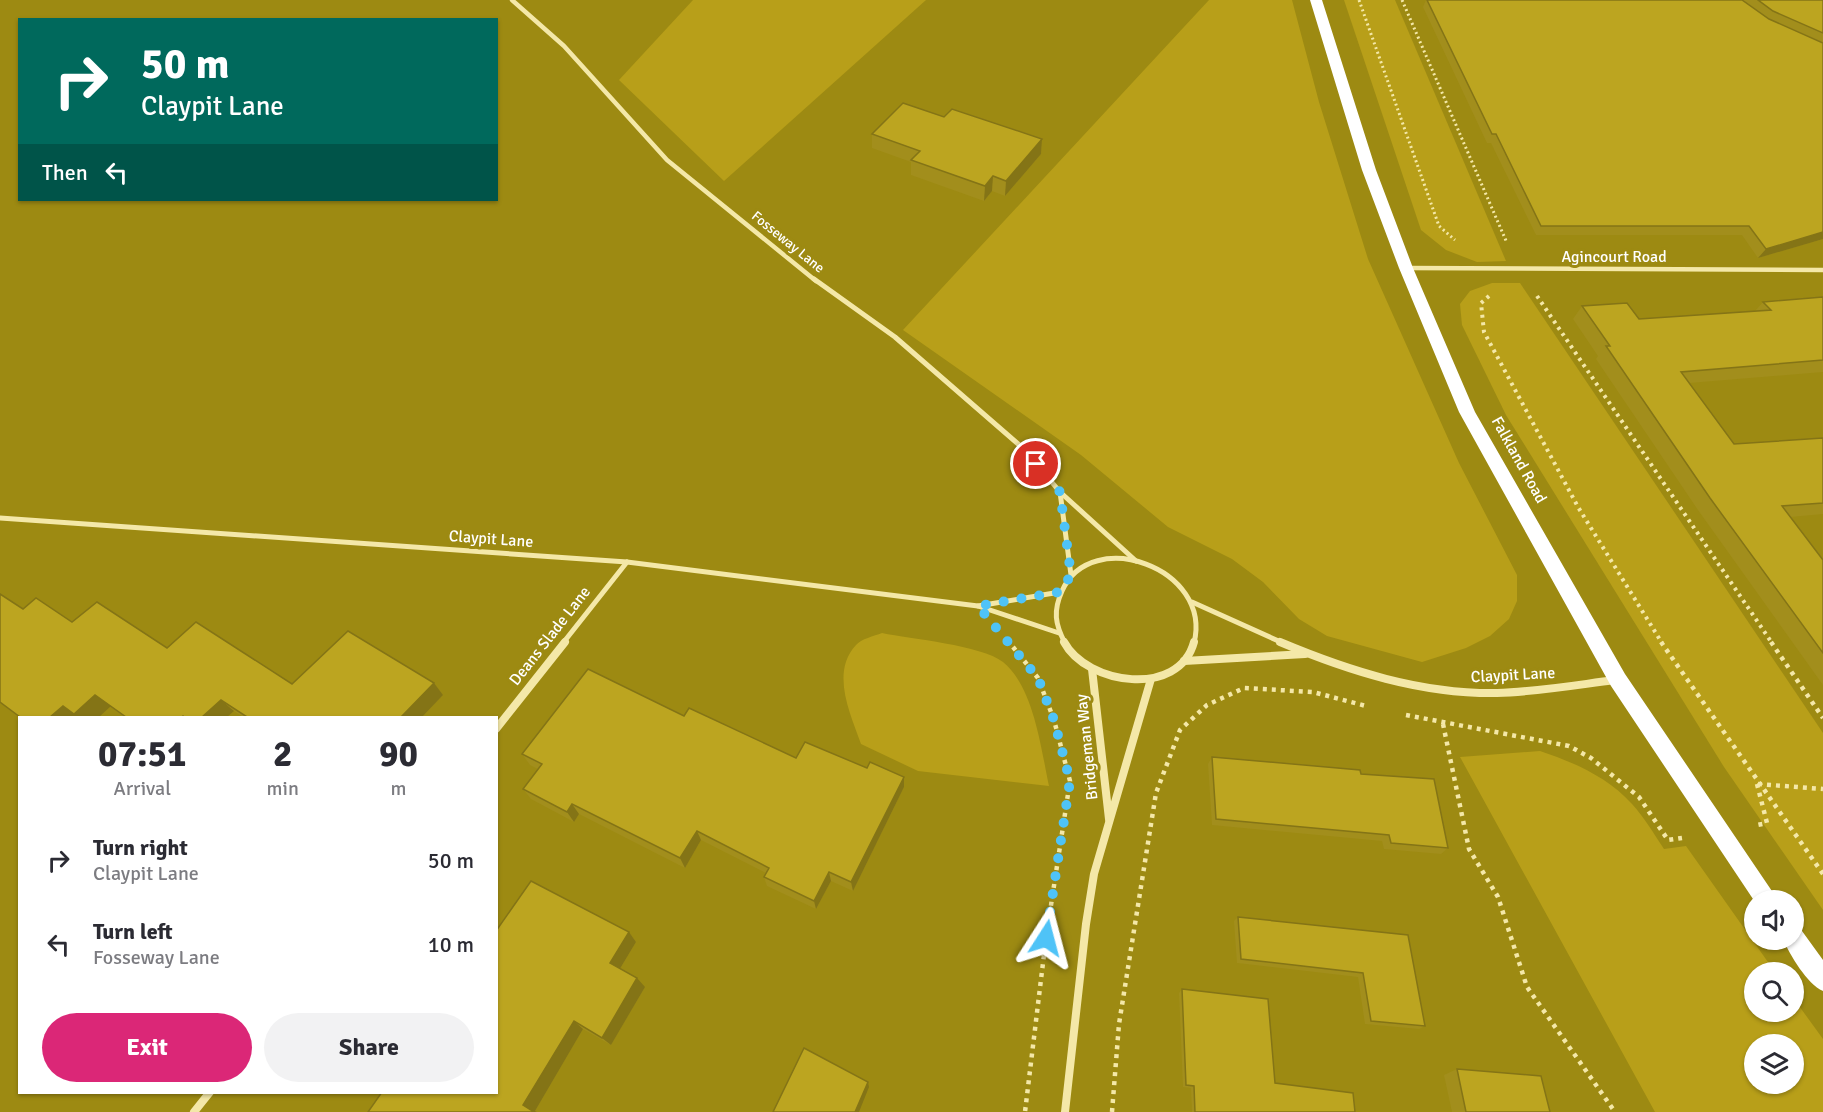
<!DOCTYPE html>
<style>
body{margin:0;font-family:Signika,sans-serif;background:#f2f2f3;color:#2b2b33;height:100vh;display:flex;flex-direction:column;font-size:22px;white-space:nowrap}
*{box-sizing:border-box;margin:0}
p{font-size:20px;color:#7c7c81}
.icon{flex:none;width:33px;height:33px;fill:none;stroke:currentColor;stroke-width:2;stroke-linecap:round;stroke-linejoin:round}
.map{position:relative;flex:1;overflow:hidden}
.drawer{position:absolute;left:18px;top:716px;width:480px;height:378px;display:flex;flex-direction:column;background:#fff;border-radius:0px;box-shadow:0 2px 4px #0004}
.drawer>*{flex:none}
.top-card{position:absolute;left:18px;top:18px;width:480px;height:183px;border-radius:0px;box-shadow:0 2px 4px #0004;background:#00695c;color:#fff;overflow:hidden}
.buttons{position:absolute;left:1744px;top:890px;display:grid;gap:12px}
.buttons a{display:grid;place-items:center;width:60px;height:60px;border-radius:50%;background:#fff;box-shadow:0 2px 4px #0004;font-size:30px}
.pin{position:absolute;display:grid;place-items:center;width:51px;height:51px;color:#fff;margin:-26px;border:3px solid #fff;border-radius:50%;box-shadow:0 2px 6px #0007}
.me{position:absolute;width:66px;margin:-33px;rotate:9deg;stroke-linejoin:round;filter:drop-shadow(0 0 4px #0008)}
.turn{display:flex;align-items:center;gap:21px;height:126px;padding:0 24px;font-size:27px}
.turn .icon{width:78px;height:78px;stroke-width:2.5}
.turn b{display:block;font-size:42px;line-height:51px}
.then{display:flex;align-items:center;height:57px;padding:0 24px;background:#0003;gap:12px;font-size:22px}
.eta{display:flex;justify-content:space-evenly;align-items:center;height:102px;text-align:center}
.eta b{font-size:36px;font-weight:700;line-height:42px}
.cta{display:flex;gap:12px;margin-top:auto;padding:12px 24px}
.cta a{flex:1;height:69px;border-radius:36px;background:#db2777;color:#fff;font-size:24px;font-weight:700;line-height:69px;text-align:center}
.cta a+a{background:#f2f2f3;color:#2b2b33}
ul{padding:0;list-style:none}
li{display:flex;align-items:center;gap:18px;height:84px;padding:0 24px}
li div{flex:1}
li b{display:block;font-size:22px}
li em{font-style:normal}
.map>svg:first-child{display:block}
.green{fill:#b89f19;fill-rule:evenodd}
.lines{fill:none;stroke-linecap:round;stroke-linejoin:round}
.path-far2{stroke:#f4e8a8;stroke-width:3;stroke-dasharray:2 3;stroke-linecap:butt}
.path-far1{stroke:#f4e8a8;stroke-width:4;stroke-dasharray:3 4.5;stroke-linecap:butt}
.path{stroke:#f4e8a8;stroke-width:4.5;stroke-dasharray:4 5;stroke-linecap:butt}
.street-far2{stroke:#f4e8a8;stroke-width:4.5}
.street-far1{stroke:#f4e8a8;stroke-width:5}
.street{stroke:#f4e8a8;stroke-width:8}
.highway{fill:#fff;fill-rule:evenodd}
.wall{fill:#a28e1c}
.shaded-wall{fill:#847416}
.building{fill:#bca520;stroke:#847416;stroke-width:1.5}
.route{stroke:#4fc3f7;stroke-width:10;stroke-dasharray:0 18}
.labels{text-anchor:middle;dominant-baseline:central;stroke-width:6;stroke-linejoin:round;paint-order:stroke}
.far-street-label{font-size:14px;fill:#fff;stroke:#9d8a12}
.street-label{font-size:16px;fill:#fff;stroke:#9d8a12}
</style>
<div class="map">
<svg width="1823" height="1112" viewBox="0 0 1823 1112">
<rect width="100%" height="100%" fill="#9d8a12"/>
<g class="green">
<polygon points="693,0 926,0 724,181 619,80"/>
<polygon points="1209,0 1292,0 1319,102 1368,259 1459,463 1517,575 1517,601 1509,619 1490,636 1466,648 1422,662 1327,636 1299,619 1263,582 1232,559 1168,527 1081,455 903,330"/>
<polygon points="1344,0 1395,0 1506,261 1477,262 1446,250 1421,230"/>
<polygon points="1492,283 1520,283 1823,733 1823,910 1724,767 1506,415 1462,325 1460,304 1470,291"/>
<path d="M882,633C911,639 981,645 1003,662C1034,687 1041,749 1049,786L918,771L861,744C851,715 830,673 856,645C861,639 874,636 882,633Z"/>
<path d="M1540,751C1573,762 1608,777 1632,804C1644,817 1654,834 1664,849L1686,846L1775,972H1755V1011H1794V999L1823,1039V1112H1655L1460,757ZM1755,1044H1794V1083H1755Z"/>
</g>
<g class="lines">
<g class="path-far2">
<polyline points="1359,0 1439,226 1455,240"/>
<polyline points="1402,0 1507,243"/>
</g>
<g class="path-far1">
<polyline points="1489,296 1481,303 1484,332 1578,507 1662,643"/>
<polyline points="1537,296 1772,643"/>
</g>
<g class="path">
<polyline points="1661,642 1823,874"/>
<polyline points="1771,642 1823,718"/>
<polyline points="1013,647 1038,678 1054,720 1070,781 1046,938 1025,1112"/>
<polyline points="1406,715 1569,746 1591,758 1639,797 1668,840 1682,838"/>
<polyline points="1443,724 1469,849 1498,897 1527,987 1615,1112"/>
<polyline points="1757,784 1767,823 1757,825"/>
<polyline points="1758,784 1823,789"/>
<polyline points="1112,1112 1119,1024 1156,793 1180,730 1207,705 1244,688 1313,692 1366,706"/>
</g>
<g class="street-far2">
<polyline points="512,0 564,46 667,160 816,281"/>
<polyline points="1406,268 1823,270"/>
</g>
<g class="street-far1">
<polyline points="814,279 895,337 1025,450 1060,492 1136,561"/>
<polyline points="1060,492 1071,575"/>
<polyline points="0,518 627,562 978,606 1059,633"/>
<polyline points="1192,602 1283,643"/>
<polyline points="978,606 1060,592"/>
<polyline points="563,643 627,562"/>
<path d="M1065,643C1055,624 1053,611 1062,591C1091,525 1213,568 1194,643"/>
</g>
<g class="street">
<path d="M1064,642C1087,685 1179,698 1194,642"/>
<path d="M1280,642C1349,671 1421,694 1497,693C1536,692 1576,685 1615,680"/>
<polyline points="1184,661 1305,654"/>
<polyline points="1092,669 1109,819"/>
<polyline points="496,729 565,642"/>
<polyline points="194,1112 210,1092"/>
<polyline points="1065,1112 1086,924 1094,874 1151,679"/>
</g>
<g class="highway">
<polygon points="1310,0 1322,0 1376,170 1413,268 1475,412 1625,674 1778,900 1755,902 1611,686 1459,412 1399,268 1362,170"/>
<path d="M1794,928L1802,931L1823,960V991C1807,984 1790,955 1783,939H1794Z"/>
</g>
</g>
<g class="wall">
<polygon points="1426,0 1823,0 1823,239 1758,258 1742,235 1536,235 1491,143 1487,143 1423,7"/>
<polygon points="944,117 1042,139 1041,154 1005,196 992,191 984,201 911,175 911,162 872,148 872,134"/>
<polygon points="1823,297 1823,372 1689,383 1734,444 1823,438 1823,514 1790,517 1823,560 1823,685 1698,510 1596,359 1598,356 1573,319 1582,306 1639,319 1755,311 1763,302"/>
<polygon points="23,609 167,648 292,684 434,683 443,695 422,717 243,717 234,711"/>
<polygon points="684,716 796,758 904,787 853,891 831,881 816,909 767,886 764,877 766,873 701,840 685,868 579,814 574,822 531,799 523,789 538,769 530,765 522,754"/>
<polygon points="1212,757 1361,774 1448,848 1441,854 1384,849 1382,841 1212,825 1208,764"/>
<polygon points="1238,917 1408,935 1425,1026 1419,1029 1365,1024 1358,977 1237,963 1234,921"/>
<polygon points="629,932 636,942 620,969 645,987 611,1045 583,1029 535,1111 537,1112 368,1112"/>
<polygon points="1182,989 1275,1083 1355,1112 1192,1112 1191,1088 1183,1087 1179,993"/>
<polygon points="1457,1069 1550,1112 1452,1112 1444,1075"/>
</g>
<g class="shaded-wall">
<polygon points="1042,139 1041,154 1005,196 1006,181"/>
<polygon points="993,176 992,191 984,201 985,186"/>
<polygon points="1823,232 1823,239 1758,258 1766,249"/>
<polygon points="434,683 443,695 422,717 401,717"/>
<polygon points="95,695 111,706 99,717 50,717 63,706"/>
<polygon points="221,700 234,711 227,717 202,717"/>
<polygon points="904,777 904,787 853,891 851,882"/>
<polygon points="572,804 579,814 574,822 567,812"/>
<polygon points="697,831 701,840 685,868 680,858"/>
<polygon points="829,872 831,881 816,909 814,901"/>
<polygon points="629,932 636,942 618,972 610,963"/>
<polygon points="637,978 645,987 611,1045 602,1038"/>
<polygon points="574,1021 583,1029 535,1111 537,1112 534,1112 523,1105"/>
<polygon points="868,1082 869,1087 859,1112 855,1112"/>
</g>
<g class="building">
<polygon points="1427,0 1742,0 1769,19 1823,43 1823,232 1766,249 1749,226 1541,226 1496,134 1492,134"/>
<polygon points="1758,0 1823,0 1823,33 1773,11"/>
<polygon points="903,103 944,117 952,109 1042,139 1006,181 993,176 985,186 911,160 920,151 872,134"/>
<polygon points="1823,297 1823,360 1681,372 1734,444 1823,438 1823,503 1782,506 1823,560 1823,653 1710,498 1606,346 1610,346 1582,306 1627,303 1639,319 1771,310 1763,302"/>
<polygon points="0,594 23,609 36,598 72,622 97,602 167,648 196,622 292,684 348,631 434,683 401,717 247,717 221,700 202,717 184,717 183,716 182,717 126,717 95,695 74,714 63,706 50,717 20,717 0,702"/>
<polygon points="588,669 684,716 689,708 796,758 805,742 867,768 870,762 904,777 851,882 829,872 814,901 764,877 769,868 697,831 680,858 572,804 567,812 523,789 542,764 522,754"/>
<polygon points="1212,757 1360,770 1361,774 1434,779 1448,848 1391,843 1389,835 1216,819"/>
<polygon points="531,881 629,932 610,963 637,978 602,1038 574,1021 523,1105 534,1112 368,1112 382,1092 496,1092 496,931"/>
<polygon points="1238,917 1408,935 1425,1026 1371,1021 1363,973 1241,959"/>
<polygon points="1182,989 1268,999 1275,1083 1353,1093 1355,1112 1195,1112 1194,1086 1186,1085"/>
<polygon points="804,1048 868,1082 855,1112 773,1112"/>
<polygon points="1457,1069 1541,1076 1550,1112 1466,1112"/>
</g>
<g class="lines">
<polyline class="route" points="1036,464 1060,492 1071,575 1060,592 978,606 1038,678 1054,720 1070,781 1046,938"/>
</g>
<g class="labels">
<g class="far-street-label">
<text transform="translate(788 242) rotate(39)">Fosseway Lane</text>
</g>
<g class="street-label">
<text x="1614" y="257">Agincourt Road</text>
<text transform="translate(1519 460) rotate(61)">Falkland Road</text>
<text transform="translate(491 539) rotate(4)">Claypit Lane</text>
<text transform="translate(550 636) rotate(-52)">Deans Slade Lane</text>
<text transform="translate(1513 675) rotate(-3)">Claypit Lane</text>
<text transform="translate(1087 747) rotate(-96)">Bridgeman Way</text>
</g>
</g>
</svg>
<div class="buttons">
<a><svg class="icon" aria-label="sound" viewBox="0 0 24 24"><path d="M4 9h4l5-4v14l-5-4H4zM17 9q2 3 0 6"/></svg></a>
<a><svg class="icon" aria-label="search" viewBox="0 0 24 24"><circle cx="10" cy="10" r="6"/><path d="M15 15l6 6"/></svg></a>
<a><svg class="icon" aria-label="layers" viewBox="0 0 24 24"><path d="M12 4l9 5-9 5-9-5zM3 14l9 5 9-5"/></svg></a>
</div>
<div class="pin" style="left:1036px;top:464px;background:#d93025"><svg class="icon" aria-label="arrive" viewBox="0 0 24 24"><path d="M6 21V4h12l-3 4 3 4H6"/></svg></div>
<svg class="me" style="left:1046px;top:938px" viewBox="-20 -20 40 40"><path d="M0-17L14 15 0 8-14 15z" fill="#4fc3f7" stroke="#fff" stroke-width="4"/></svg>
<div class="top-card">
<div class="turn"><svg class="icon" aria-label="right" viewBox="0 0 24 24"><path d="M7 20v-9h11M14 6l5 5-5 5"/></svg><div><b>50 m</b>Claypit Lane</div></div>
<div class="then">Then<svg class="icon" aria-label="left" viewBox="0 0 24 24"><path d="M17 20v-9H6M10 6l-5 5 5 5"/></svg></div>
</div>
<section class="drawer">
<div class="eta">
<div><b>07:51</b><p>Arrival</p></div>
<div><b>2</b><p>min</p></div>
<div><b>90</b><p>m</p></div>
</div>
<ul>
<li><svg class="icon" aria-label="right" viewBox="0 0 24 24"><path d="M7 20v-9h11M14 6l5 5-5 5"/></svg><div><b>Turn right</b><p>Claypit Lane</p></div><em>50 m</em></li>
<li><svg class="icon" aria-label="left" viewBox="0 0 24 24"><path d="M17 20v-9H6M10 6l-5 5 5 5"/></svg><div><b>Turn left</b><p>Fosseway Lane</p></div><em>10 m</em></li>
</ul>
<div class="cta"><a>Exit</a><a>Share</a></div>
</section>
</div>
